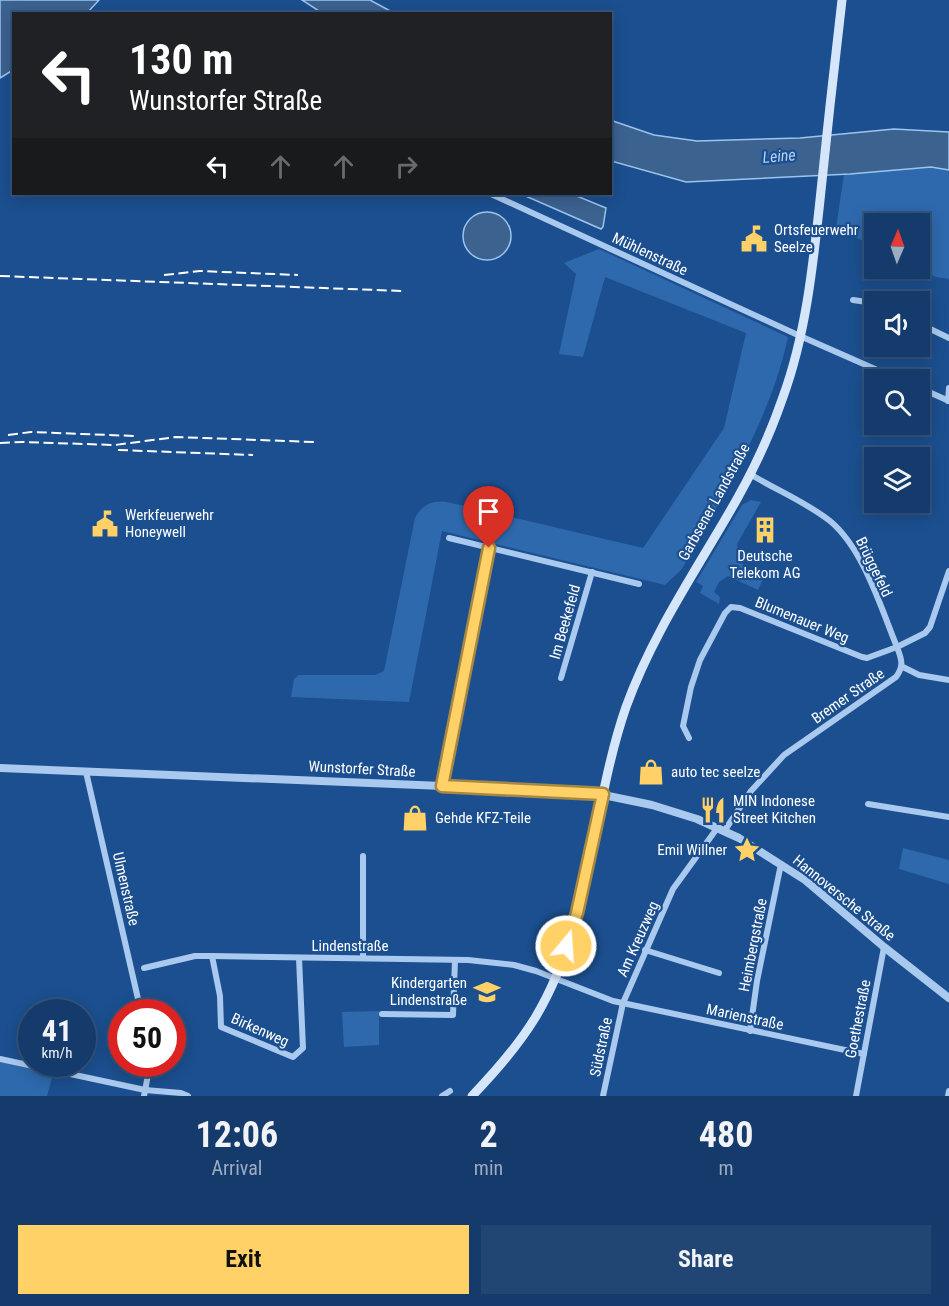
<!DOCTYPE html>
<meta charset="utf-8">
<style>
body{margin:0;font-family:"Roboto Condensed",sans-serif;background:#214673;color:#f1f3f6;height:100vh;display:flex;flex-direction:column;font-size:22px;white-space:nowrap}
*{box-sizing:border-box;margin:0}
p{font-size:20px;color:#9dadc1}
.icon{flex:none;width:33px;height:33px;fill:none;stroke:currentColor;stroke-width:2;stroke-linecap:round;stroke-linejoin:round}
.map{position:relative;height:1096px;overflow:hidden}
.sheet{display:flex;flex-direction:column;background:#143b6b;flex:1}
.sheet>*{flex:none}
.banner{position:absolute;left:12px;top:12px;width:600px;height:183px;border-radius:0px;box-shadow:0 3px 15px #0003,0 0 0 2px #33557e;background:#202124;color:#fff;overflow:hidden}
.needle{width:39px;rotate:2deg}
.fabs{position:absolute;left:864px;top:213px;display:grid;gap:12px}
.fabs a{display:grid;place-items:center;width:66px;height:66px;border-radius:0px;background:#143b6b;box-shadow:0 3px 15px #0003,0 0 0 2px #33557e;font-size:30px}
.speed{position:absolute;left:18px;top:999px;display:flex;gap:12px;font-size:30px;font-weight:700;text-align:center}
.speed>*{display:grid;place-content:center;width:78px;height:78px;border-radius:50%;background:#143b6b;box-shadow:0 3px 15px #0003,0 0 0 2px #33557e;line-height:1}
.speed small{font-size:15px;font-weight:400}
.speed .limit{border:9px solid #d22;background:#fff;color:#111}
.pin{position:absolute;display:grid;place-items:center;width:51px;height:51px;color:#fff;margin:-62px -26px;border-radius:50% 50% 50% 0;rotate:-45deg;box-shadow:0 0 6px #0007}
.pin .icon{rotate:45deg}
.me{position:absolute;width:66px;margin:-33px;rotate:18deg;stroke-linejoin:round;filter:drop-shadow(0 0 4px #0008)}
.turn{display:flex;align-items:center;gap:21px;height:126px;padding:0 18px;font-size:27px}
.turn .icon{width:78px;height:78px;stroke-width:2.5}
.turn b{display:block;font-size:42px;line-height:51px}
.lanes{display:flex;align-items:center;height:57px;padding:0 18px;background:#0003;justify-content:center;gap:30px;direction:ltr}
.lanes .off{opacity:.35}
.eta{display:flex;justify-content:space-evenly;align-items:center;height:102px;text-align:center}
.eta b{font-size:36px;font-weight:700;line-height:42px}
.primary-button{display:flex;gap:12px;margin-top:auto;padding:12px 18px}
.primary-button a{flex:1;height:69px;border-radius:0px;background:#ffd166;color:#111;font-size:24px;font-weight:700;line-height:69px;text-align:center}
.primary-button a+a{background:#214673;color:#f1f3f6}
.map>svg:first-child{display:block}
.green{fill:#2e69ad}
.water{fill:#3c6290;stroke:#9cc4f0;stroke-width:1.5}
.lines{fill:none;stroke-linecap:round;stroke-linejoin:round}
.minor{stroke:#a9c9ee;stroke-width:6}
.tertiary{stroke:#a9c9ee;stroke-width:8}
.secondary{stroke:#d6e6fa;stroke-width:9}
.rail{stroke:#fff;stroke-width:2;stroke-dasharray:10 4.5;stroke-linecap:butt}
.route-casing{stroke:#a68842;stroke-width:15}
.route{stroke:#ffd166;stroke-width:10}
.labels{text-anchor:middle;dominant-baseline:central;stroke-width:4.5;stroke-linejoin:round;paint-order:stroke}
.poi-label{font-size:15px;fill:#fff;stroke:#1b4f8f;text-anchor:start}
.street-label{font-size:15px;fill:#fff;stroke:#1b4f8f}
.water-label{font-size:16px;font-style:italic;fill:#b5d3f5;stroke:#1b4f8f}
</style>
<div class="map">
<svg width="949" height="1096" viewBox="0 0 949 1096">
<rect width="100%" height="100%" fill="#1b4f8f"/>
<g class="green">
<polygon points="931,167 949,170 949,279 936,277 919,269 920,224 874,224 874,246 836,228 844,174"/>
<path d="M599,249L788,337C770,421 723,494 682,569L665,585L442,531L409,702L291,697L294,679L299,675H375L384,671L415,518C422,505 432,500 447,502L643,548L724,428L746,333L605,277L583,357L559,354L576,274L564,263Z"/>
<polygon points="751,500 761,502 737,544 739,555 745,569 764,577 758,590 728,576 719,582 714,592 720,597 719,604 700,593 703,586 696,582 742,505"/>
<polygon points="903,848 949,860 949,884 899,869"/>
<polygon points="379,1011 379,1045 344,1047 342,1012"/>
<polygon points="0,1060 53,1074 47,1096 0,1096"/>
</g>
<g class="water">
<polygon points="0,0 99,0 87,13 14,14 13,70 0,78"/>
<polygon points="302,0 370,0 394,13 322,13"/>
<polygon points="610,120 654,135 697,141 800,138 894,129 949,132 949,170 931,167 850,174 686,182 611,161"/>
<polygon points="521,194 572,194 606,208 603,227 601,229"/>
<circle cx="487" cy="236" r="24"/>
</g>
<g class="lines">
<g class="minor">
<polyline points="491,194 800,336 900,380"/>
<polyline points="853,300 874,303"/>
<polyline points="920,324 949,338"/>
<polyline points="920,388 949,401"/>
<polyline points="948,401 949,388"/>
<polyline points="449,538 639,584"/>
<polyline points="903,667 919,675 949,680"/>
<polyline points="561,678 592,572"/>
<path d="M689,738L683,726L691,687L700,660L725,613L731,607L740,608L862,657L867,658L897,647C881,608 863,548 830,521C806,502 776,490 750,474"/>
<polyline points="86,772 141,1012"/>
<polyline points="442,786 489,548"/>
<polyline points="868,804 949,817"/>
<path d="M725,830L751,791L784,755L896,677C904,666 902,660 897,647L925,633L930,627L949,571"/>
<polyline points="645,950 719,973"/>
<polyline points="212,956 220,996 221,1027 293,1057 303,1048 299,958"/>
<polyline points="363,958 363,856"/>
<polyline points="144,968 195,956 212,956 468,960 514,965 536,971 613,1001 864,1054"/>
<polyline points="382,1014 453,1015 455,960"/>
<polyline points="750,1031 757,981 781,864"/>
<polyline points="0,1059 145,1090 181,1093 188,1096"/>
<polyline points="144,1096 150,1064"/>
<polyline points="442,1096 450,1091"/>
<polyline points="603,1096 623,1003 673,889 718,827"/>
<polyline points="856,1096 884,947"/>
<polyline points="948,1096 949,1091"/>
</g>
<polyline class="tertiary" points="0,768 589,792 652,805 697,819 739,838 805,880 884,947 949,998"/>
<path class="secondary" d="M472,1096C495,1072 518,1046 535,1018C591,926 591,808 626,707C653,632 698,568 737,499C755,467 771,432 783,397C806,334 813,265 820,200C827,133 834,67 842,0"/>
<g class="rail">
<polyline points="164,275 200,271 298,275"/>
<polyline points="0,276 403,291"/>
<polyline points="8,435 31,432 134,436"/>
<polyline points="0,443 23,442 115,445 176,437 314,442"/>
<polyline points="118,450 253,455"/>
</g>
</g>
<g class="lines">
<g class="route-casing">
<polyline id="route" points="489,548 442,786 603,794 577,913 566,946"/>
</g>
<use href="#route" class="route"/>
</g>
<defs>
<g id="civic-bare" transform="scale(2.07)"><path d="M-.6-6.5H3V-4.5H.6V-3L4-1V1h2V6H-6V1h2V-1L-.6-3ZM-1.2 2.5V6h2.4V2.5Z" fill="#ffd166" stroke="#1b4f8f" stroke-width="2.5" paint-order="stroke"/></g>
<g id="building-bare" transform="scale(2.07)"><path d="M-4-6H4V6H1V3H-1V6H-4ZM-2.5-4.3h1.7v1.8h-1.7ZM.8-4.3h1.7v1.8H.8ZM-2.5-1h1.7V.8h-1.7ZM.8-1h1.7V.8H.8Z" fill="#ffd166" stroke="#1b4f8f" stroke-width="2.5" paint-order="stroke"/></g>
<g id="shop-bare" transform="scale(2.07)"><path d="M-5-2.5h2.3a2.7 3.5 0 0 1 5.4 0H5L5.5 6h-11ZM-1.5-2.5h3a1.5 2.3 0 0 0-3 0Z" fill="#ffd166" stroke="#1b4f8f" stroke-width="2.5" paint-order="stroke"/></g>
<g id="restaurant-bare" transform="scale(2.07)"><path d="M-5-6h1v4h1v-4h1v4h1v-4h1v5L-1.5 .5V6h-2V.5L-5-1ZM5-6V6H3V1.5H1.5Q1.5-4 5-6Z" fill="#ffd166" stroke="#1b4f8f" stroke-width="2.5" paint-order="stroke"/></g>
<g id="sight-bare" transform="scale(2.07)"><path d="M0-6L1.8-2.2L6-1.7L2.9 1.2L3.7 5.4L0 3.3L-3.7 5.4L-2.9 1.2L-6-1.7L-1.8-2.2Z" fill="#ffd166" stroke="#1b4f8f" stroke-width="2.5" paint-order="stroke"/></g>
<g id="school-bare" transform="scale(2.07)"><path d="M0-5L7-2L0 1L-7-2ZM-4 1L0 2.5L4 1V4Q0 6-4 4Z" fill="#ffd166" stroke="#1b4f8f" stroke-width="2.5" paint-order="stroke"/></g>
</defs>
<g fill-rule="evenodd">
<use href="#civic-bare" x="754" y="239"/>
<use href="#civic-bare" x="105" y="524"/>
<use href="#building-bare" x="765" y="530"/>
<use href="#shop-bare" x="651" y="772"/>
<use href="#restaurant-bare" x="713" y="810"/>
<use href="#shop-bare" x="415" y="818"/>
<use href="#sight-bare" x="747" y="850"/>
<use href="#school-bare" x="487" y="992"/>
</g>
<g class="labels">
<g class="poi-label">
<text x="774" y="230">Ortsfeuerwehr<tspan x="774" dy="17">Seelze</tspan></text>
<text x="125" y="515">Werkfeuerwehr<tspan x="125" dy="17">Honeywell</tspan></text>
<text x="765" y="556" text-anchor="middle">Deutsche<tspan x="765" dy="17">Telekom AG</tspan></text>
<text x="671" y="772">auto tec seelze</text>
<text x="733" y="801">MIN Indonese<tspan x="733" dy="17">Street Kitchen</tspan></text>
<text x="435" y="818">Gehde KFZ-Teile</text>
<text x="727" y="850" text-anchor="end">Emil Willner</text>
<text x="467" y="983" text-anchor="end">Kindergarten<tspan x="467" dy="17">Lindenstraße</tspan></text>
</g>
<g class="street-label">
<text transform="translate(650 254) rotate(25)">Mühlenstraße</text>
<text transform="translate(714 502) rotate(-61)">Garbsener Landstraße</text>
<text transform="translate(874 567) rotate(64)">Brüggefeld</text>
<text transform="translate(802 620) rotate(22)">Blumenauer Weg</text>
<text transform="translate(565 622) rotate(-74)">Im Beekefeld</text>
<text transform="translate(848 696) rotate(-35)">Bremer Straße</text>
<text transform="translate(362 769) rotate(3)">Wunstorfer Straße</text>
<text transform="translate(126 889) rotate(77)">Ulmenstraße</text>
<text transform="translate(844 898) rotate(39)">Hannoversche Straße</text>
<text transform="translate(638 939) rotate(-66)">Am Kreuzweg</text>
<text transform="translate(753 945) rotate(-79)">Heimbergstraße</text>
<text x="350" y="946">Lindenstraße</text>
<text transform="translate(745 1017) rotate(12)">Marienstraße</text>
<text transform="translate(858 1019) rotate(-79)">Goethestraße</text>
<text transform="translate(260 1030) rotate(24)">Birkenweg</text>
<text transform="translate(601 1047) rotate(-78)">Südstraße</text>
</g>
<g class="water-label">
<text transform="translate(779 156) rotate(-5)">Leine</text>
</g>
</g>
</svg>
<div class="fabs">
<a><svg class="needle" viewBox="-14 -14 28 28"><path d="M0-13l5 13h-10z" fill="#e53935"/><path d="M0 13l5-13h-10z" fill="#9dadc1"/></svg></a>
<a><svg class="icon" aria-label="sound" viewBox="0 0 24 24"><path d="M4 9h4l5-4v14l-5-4H4zM17 9q2 3 0 6"/></svg></a>
<a><svg class="icon" aria-label="search" viewBox="0 0 24 24"><circle cx="10" cy="10" r="6"/><path d="M15 15l6 6"/></svg></a>
<a><svg class="icon" aria-label="layers" viewBox="0 0 24 24"><path d="M12 4l9 5-9 5-9-5zM3 14l9 5 9-5"/></svg></a>
</div>
<div class="speed"><div>41<small>km/h</small></div><div class="limit">50</div></div>
<div class="pin" style="left:489px;top:548px;background:#d93025"><svg class="icon" aria-label="arrive" viewBox="0 0 24 24"><path d="M6 21V4h12l-3 4 3 4H6"/></svg></div>
<svg class="me" style="left:566px;top:946px" viewBox="-20 -20 40 40"><circle r="17" fill="#ffd166" stroke="#fff" stroke-width="3"/><path d="M0-11L8 9 0 5-8 9z" fill="#fff"/></svg>
<div class="banner">
<div class="turn"><svg class="icon" aria-label="left" viewBox="0 0 24 24"><path d="M17 20v-9H6M10 6l-5 5 5 5"/></svg><div><b>130 m</b>Wunstorfer Straße</div></div>
<div class="lanes"><svg class="icon" aria-label="left" viewBox="0 0 24 24"><path d="M17 20v-9H6M10 6l-5 5 5 5"/></svg><svg class="icon off" aria-label="ahead" viewBox="0 0 24 24"><path d="M12 20V5M6 11l6-6 6 6"/></svg><svg class="icon off" aria-label="ahead" viewBox="0 0 24 24"><path d="M12 20V5M6 11l6-6 6 6"/></svg><svg class="icon off" aria-label="right" viewBox="0 0 24 24"><path d="M7 20v-9h11M14 6l5 5-5 5"/></svg></div>
</div>
</div>
<section class="sheet">
<div class="eta">
<div><b>12:06</b><p>Arrival</p></div>
<div><b>2</b><p>min</p></div>
<div><b>480</b><p>m</p></div>
</div>
<div class="primary-button"><a>Exit</a><a>Share</a></div>
</section>
